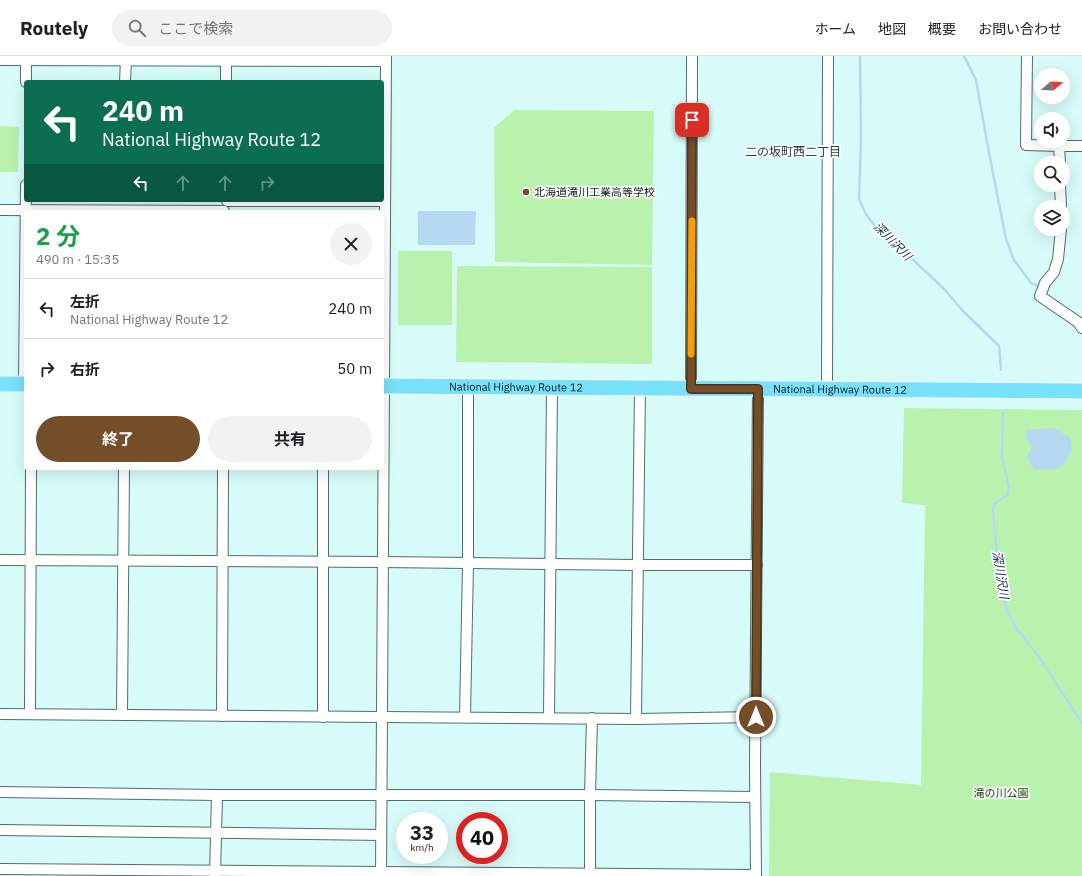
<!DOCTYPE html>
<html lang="ja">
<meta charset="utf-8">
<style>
body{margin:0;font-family:"IBM Plex Sans","Noto Sans JP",sans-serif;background:#f2f2f2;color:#202124;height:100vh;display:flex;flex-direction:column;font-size:15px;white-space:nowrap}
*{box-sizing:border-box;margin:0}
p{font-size:13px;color:#757577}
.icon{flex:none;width:22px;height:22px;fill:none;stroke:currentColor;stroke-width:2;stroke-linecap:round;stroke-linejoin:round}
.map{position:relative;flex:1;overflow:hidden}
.drawer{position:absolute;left:24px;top:154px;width:360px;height:260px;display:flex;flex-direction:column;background:#fff;border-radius:4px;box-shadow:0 4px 16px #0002}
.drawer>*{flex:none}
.hud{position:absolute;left:24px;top:24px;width:360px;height:122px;border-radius:4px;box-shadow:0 4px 16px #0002;background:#0b6e4f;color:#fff;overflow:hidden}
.needle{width:26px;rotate:71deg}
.controls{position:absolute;left:1034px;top:12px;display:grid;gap:8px}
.controls a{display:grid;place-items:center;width:36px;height:36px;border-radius:50%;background:#fff;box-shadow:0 4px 16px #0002;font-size:20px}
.speed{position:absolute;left:396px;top:756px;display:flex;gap:8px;font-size:20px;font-weight:700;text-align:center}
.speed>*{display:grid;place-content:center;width:52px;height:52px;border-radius:50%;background:#fff;box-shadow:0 4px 16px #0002;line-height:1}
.speed small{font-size:10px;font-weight:400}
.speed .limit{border:6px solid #d22;background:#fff;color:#111}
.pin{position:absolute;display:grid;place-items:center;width:34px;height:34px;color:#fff;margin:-17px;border-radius:8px;box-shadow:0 2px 6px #0006}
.me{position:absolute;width:44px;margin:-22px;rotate:0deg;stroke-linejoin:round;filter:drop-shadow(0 0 3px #0008)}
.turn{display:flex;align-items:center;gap:14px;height:84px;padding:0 12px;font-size:18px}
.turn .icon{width:52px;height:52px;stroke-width:2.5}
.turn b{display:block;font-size:28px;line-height:34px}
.lanes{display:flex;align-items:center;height:38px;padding:0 12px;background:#0003;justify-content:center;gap:20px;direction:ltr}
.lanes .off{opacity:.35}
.round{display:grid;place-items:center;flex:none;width:42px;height:42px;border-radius:21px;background:#f2f2f2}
.headline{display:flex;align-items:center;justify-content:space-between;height:68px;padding:0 12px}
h1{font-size:24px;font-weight:700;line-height:30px;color:#1e9e55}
.button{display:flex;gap:8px;margin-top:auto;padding:8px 12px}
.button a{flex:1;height:46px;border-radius:24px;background:#734e29;color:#fff;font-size:16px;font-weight:700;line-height:46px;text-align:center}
.button a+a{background:#f2f2f2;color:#202124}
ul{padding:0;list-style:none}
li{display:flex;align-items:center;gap:12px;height:60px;padding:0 12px;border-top:1px solid #e0e0e0}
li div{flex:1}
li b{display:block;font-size:15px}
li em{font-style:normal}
header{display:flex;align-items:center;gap:24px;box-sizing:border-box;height:56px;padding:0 20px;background:#fff;border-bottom:1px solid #e0e0e0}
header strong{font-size:19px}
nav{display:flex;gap:22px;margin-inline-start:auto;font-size:14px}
.search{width:280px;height:36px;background:#f2f2f2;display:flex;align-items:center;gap:10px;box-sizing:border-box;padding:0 14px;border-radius:22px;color:#757577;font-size:15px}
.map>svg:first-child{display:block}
.green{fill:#b8f2ad}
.water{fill:#b7d8f2}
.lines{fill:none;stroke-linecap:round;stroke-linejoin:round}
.stream{stroke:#b7d8f2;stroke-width:2.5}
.minor-casing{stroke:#4e6f6c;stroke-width:12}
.highway-casing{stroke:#fff;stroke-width:17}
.minor{stroke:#fff;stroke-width:10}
.highway{stroke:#78e1fc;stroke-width:15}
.route-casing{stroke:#4b331b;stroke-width:10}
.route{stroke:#734e29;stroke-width:7}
.slow{stroke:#f59e0b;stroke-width:7}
.poi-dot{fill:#734e29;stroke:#fff;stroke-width:1.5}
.labels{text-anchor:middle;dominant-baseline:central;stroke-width:3.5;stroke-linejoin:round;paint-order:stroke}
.poi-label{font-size:11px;fill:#0e1b1b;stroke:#fff;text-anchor:start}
.street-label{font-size:11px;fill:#0e1b1b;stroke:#fff}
.park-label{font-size:11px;fill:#18430e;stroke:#fff}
.neighbourhood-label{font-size:12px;fill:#244442;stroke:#fff}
.water-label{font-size:12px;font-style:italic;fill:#062e47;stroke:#fff}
</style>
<header>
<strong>Routely</strong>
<div class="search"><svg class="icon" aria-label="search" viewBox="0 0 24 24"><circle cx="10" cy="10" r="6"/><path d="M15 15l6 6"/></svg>ここで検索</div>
<nav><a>ホーム</a><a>地図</a><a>概要</a><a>お問い合わせ</a></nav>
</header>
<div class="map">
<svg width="1082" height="820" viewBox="0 0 1082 820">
<rect width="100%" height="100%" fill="#d7fbf9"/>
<g class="green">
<polygon points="514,54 654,55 652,209 495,206 494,72"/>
<polygon points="0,70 19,71 18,116 0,116"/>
<rect x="398" y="195" width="54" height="74"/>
<polygon points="457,210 652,211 652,308 456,306"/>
<polygon points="904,352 1082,354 1082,820 769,820 770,716 921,729 925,449 902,447"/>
</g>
<g class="water">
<polygon points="418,155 476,155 475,189 418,189"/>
<polygon points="1053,372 1070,381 1072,394 1065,407 1057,413 1036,414 1030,408 1027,400 1032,391 1026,382 1026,374"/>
</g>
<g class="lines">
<g class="stream">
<polyline points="860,0 861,82 859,143 866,158 875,170 887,179 944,233 963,255 999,290 1001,314"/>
<polyline points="964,0 976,24 989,97 1006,183 1014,204 1031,227 1038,230"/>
<polyline points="1003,357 1002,401 1009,431 1008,439 995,447 993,453 999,522 1006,552 1016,572 1039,601 1082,667"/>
</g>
<g class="minor-casing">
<g id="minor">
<polyline points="1027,0 1026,89 1059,90"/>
<polyline points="0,4 386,5"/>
<polyline points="226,5 226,26"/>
<polyline points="26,26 26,4"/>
<polyline points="125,26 126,4"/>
<polyline points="1060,107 1059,90 1082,90"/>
<polyline points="1060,129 1061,151"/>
<polyline points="227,145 385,145"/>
<polyline points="0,154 224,155"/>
<polyline points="1061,173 1058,203 1054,216 1045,227 1040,240 1078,266 1082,272"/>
<polyline points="24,328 26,129"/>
<polyline points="691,333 692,0"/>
<polyline points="827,333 828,0"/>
<polyline points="0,504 383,506 637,509 757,509"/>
<polyline points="0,658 636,663 756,661"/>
<polyline points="30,658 31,412"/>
<polyline points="122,658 124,412"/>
<polyline points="222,660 223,412"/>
<polyline points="323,661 323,412"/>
<polyline points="465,661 468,508 468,331"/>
<polyline points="549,661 552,331"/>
<polyline points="636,663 640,332"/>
<polyline points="0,736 217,739 590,739 755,741"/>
<polyline points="0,774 381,779"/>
<polyline points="0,813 756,819"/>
<polyline points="215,820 217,739"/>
<polyline points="381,820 386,0"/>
<polyline points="590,820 590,739 592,662"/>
<polyline points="756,820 755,709 758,333"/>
</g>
</g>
<g class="highway-casing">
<g id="highway">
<polyline points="0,328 26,328"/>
<path id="s1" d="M382,330L1082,335"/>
</g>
</g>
<use href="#minor" class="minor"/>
<use href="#highway" class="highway"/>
</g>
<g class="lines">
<g class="route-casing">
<polyline id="route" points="692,64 691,333 758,333 756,661"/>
</g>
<use href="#route" class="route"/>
<polyline class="slow" points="691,298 692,165"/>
</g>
<circle class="poi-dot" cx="526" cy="136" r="4"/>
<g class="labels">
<g class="poi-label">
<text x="534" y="136">北海道滝川工業高等学校</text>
</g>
<g class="street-label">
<text stroke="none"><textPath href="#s1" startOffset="134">National Highway Route 12</textPath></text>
<text stroke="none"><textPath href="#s1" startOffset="458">National Highway Route 12</textPath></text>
</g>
<g class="park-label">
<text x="1001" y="737">滝の川公園</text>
</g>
<g class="neighbourhood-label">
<text x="793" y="95">二の坂町西二丁目</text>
</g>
<g class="water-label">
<text transform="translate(893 185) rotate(45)">深川沢川</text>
<text transform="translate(1001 519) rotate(81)">深川沢川</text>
</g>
</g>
</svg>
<div class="controls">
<a><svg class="needle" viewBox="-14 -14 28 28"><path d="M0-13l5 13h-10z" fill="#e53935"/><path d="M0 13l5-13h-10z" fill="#757577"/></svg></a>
<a><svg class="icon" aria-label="sound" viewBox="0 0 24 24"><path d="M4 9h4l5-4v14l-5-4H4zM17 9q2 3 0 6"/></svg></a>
<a><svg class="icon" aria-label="search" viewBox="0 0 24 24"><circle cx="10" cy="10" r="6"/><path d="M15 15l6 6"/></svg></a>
<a><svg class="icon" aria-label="layers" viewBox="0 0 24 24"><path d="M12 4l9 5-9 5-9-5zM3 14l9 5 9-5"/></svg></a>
</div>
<div class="speed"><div>33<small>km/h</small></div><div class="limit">40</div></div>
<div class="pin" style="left:692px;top:64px;background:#d93025"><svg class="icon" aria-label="arrive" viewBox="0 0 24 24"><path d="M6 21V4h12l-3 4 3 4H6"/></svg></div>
<svg class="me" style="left:756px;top:661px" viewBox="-20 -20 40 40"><circle r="17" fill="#734e29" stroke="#fff" stroke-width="3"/><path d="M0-11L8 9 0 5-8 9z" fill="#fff"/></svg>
<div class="hud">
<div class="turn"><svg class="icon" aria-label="left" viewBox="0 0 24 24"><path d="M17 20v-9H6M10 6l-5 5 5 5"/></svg><div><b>240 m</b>National Highway Route 12</div></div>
<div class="lanes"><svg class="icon" aria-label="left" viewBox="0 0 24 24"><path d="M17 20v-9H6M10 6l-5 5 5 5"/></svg><svg class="icon off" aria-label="ahead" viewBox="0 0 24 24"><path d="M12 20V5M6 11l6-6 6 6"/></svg><svg class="icon off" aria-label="ahead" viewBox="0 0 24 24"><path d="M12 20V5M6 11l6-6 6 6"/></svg><svg class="icon off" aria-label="right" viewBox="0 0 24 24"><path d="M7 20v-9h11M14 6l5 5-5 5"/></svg></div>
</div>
<section class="drawer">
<div class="headline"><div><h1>2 分</h1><p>490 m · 15:35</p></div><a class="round"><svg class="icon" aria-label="close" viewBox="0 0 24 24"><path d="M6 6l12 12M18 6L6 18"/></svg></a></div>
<ul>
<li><svg class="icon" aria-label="left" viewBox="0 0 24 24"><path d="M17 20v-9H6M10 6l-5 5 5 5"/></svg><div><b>左折</b><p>National Highway Route 12</p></div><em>240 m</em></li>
<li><svg class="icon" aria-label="right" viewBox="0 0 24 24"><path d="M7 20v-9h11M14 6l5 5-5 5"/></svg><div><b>右折</b></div><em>50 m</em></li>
</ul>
<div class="button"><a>終了</a><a>共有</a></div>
</section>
</div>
